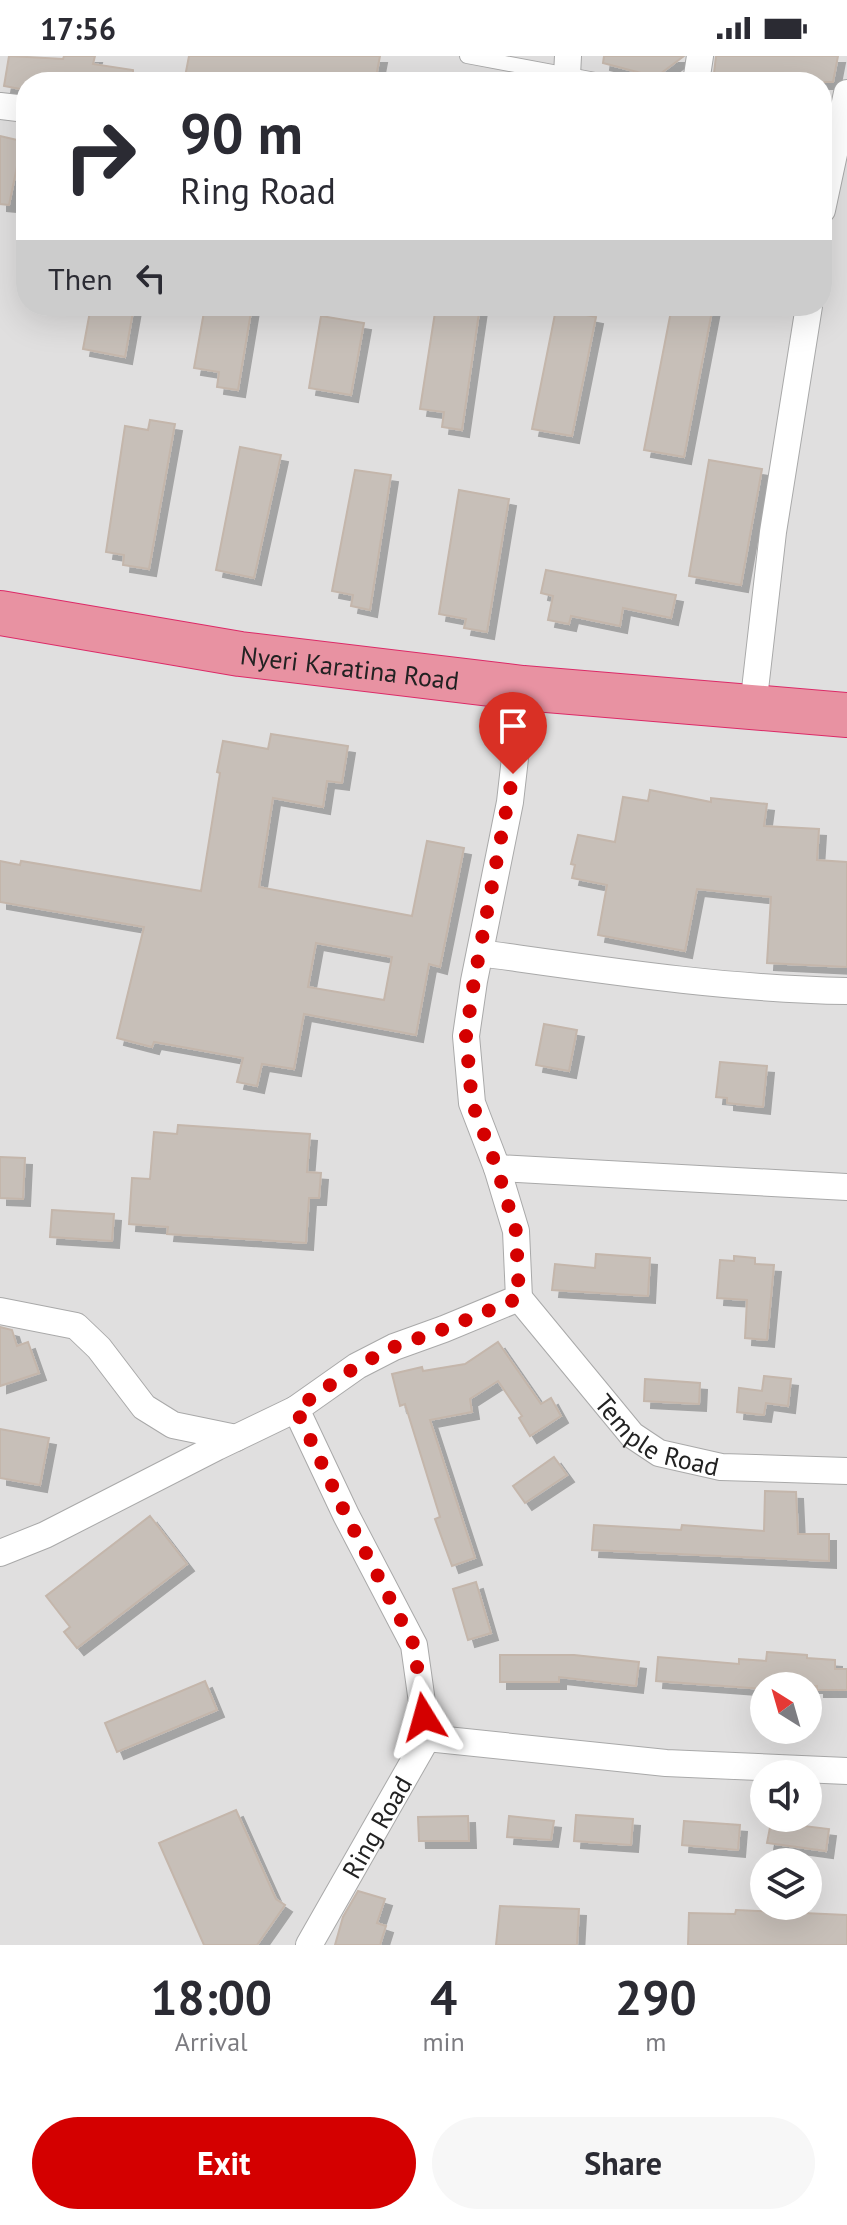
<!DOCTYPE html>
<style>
body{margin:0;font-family:"PT Sans",sans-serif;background:#f7f7f7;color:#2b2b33;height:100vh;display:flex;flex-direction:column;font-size:30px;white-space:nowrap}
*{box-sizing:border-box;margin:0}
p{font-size:26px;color:#7c7c81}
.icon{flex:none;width:44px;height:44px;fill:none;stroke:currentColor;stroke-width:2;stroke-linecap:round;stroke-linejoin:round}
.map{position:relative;height:1889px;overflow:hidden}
.drawer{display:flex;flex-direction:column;background:#fff;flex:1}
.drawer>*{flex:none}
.hud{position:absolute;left:16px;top:16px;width:816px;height:244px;border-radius:32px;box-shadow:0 8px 32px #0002;background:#fff;color:#2b2b33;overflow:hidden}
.needle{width:52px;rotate:323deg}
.fabs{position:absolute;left:750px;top:1616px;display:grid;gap:16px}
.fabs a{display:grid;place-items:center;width:72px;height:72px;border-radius:50%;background:#fff;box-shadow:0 8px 32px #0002;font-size:40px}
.pin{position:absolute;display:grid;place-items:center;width:68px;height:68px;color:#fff;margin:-82px -34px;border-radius:50% 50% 50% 0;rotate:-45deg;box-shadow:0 0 8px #0007}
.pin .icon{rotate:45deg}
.me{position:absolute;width:88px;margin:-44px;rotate:352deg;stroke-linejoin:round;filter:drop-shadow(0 0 6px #0008)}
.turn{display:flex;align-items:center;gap:28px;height:168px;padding:0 32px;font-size:36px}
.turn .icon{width:104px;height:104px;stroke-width:2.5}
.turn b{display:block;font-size:56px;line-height:68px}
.then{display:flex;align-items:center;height:76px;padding:0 32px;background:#0003;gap:16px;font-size:30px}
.eta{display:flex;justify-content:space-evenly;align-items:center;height:136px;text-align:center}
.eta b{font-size:48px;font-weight:700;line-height:56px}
.cta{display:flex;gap:16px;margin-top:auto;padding:16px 32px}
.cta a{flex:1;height:92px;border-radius:48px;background:#d40000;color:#fff;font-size:32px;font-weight:700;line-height:92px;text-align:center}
.cta a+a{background:#f7f7f7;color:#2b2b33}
.status{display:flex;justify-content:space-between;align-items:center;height:56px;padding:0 40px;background:#fff;direction:ltr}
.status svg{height:22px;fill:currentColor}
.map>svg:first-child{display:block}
.residential{fill:#e0dfdf;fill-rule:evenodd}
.building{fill:#c7bfb8;stroke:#c4b6ab;stroke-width:2;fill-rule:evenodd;filter:url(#shadow)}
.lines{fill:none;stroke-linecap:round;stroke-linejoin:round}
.lane-casing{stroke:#a9a9a9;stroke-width:16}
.street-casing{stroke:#a9a9a9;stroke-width:28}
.highway-casing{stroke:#dc2a67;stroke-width:46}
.lane{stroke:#fff;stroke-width:14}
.street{stroke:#fff;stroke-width:26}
.highway{stroke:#e892a2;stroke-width:44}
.route{stroke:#d40000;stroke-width:14;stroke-dasharray:0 25.2}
.labels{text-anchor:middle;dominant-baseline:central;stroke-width:8;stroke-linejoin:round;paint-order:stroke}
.street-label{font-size:26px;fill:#222;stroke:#fff}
</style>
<div class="status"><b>17:56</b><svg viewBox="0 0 49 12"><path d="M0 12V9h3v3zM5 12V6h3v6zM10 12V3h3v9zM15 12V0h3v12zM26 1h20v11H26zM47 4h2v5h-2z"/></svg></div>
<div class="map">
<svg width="847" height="1889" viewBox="0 0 847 1889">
<defs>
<filter id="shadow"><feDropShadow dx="7" dy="7" stdDeviation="0" flood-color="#0004"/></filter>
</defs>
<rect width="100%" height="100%" fill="#f2efe9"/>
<path class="residential" d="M0,0H847V1889H0ZM26,26H822V250H26ZM764,1630H808V1674H764ZM764,1718H808V1762H764ZM764,1806H808V1850H764Z"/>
<g class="building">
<polygon points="9,0 63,3 64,0 95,0 93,8 133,14 133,26 26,26 26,34 4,30"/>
<polygon points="189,0 380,0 375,26 307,26 282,21 281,26 184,26"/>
<polygon points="604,0 684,0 656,21 603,7"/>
<polygon points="716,0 838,0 833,26 713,26"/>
<polygon points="0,80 26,86 26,108 18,106 9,149 0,148"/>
<polygon points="91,250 134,250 125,301 83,293"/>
<polygon points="205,250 252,250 238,334 217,331 219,316 194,312"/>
<polygon points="436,250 480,250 462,374 442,371 444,356 420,353"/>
<polygon points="672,250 713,250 684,401 644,394"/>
<polygon points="556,253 596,261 572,380 532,373"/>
<polygon points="321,260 364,267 351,339 309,332"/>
<polygon points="150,364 175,368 149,513 123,509 124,499 106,496 125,370 148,374"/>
<polygon points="240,391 281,399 254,522 216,514"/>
<polygon points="709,404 762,413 741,529 689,520"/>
<polygon points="355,414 391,419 370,554 351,550 353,539 332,535"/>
<polygon points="459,434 509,443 487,576 464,572 466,563 439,558"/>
<polygon points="546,514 676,539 671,562 623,552 620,570 571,560 569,568 548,564 553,540 541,537"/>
<path d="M271,678L348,690L342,727L327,725L323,751L273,742L259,831L412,860L427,785L464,792L440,911L429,908L416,979L304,958L294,1013L262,1008L257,1030L237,1026L243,1002L154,986L152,991L117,982L144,871L0,846V805L20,809L21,805L201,835L220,717L217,716L223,685L268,693ZM316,887L392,901L384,944L308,931Z"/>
<polygon points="650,734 711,746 711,742 767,748 764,770 819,773 817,804 847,806 847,911 767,907 771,841 697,833 685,895 598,879 607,829 572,822 575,809 571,808 578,779 615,786 623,741 648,745"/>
<polygon points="544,968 577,974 569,1015 536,1009"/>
<polygon points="720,1006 767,1010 763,1051 727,1047 727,1042 716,1041"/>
<polygon points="178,1069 310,1078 307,1116 321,1117 319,1142 309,1142 306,1187 167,1178 168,1171 129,1168 132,1122 150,1123 154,1076 177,1078"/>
<polygon points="0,1101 25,1102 23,1143 0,1142"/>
<polygon points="52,1154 114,1158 112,1185 50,1181"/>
<polygon points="596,1198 650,1202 648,1240 552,1234 555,1208 595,1212"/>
<polygon points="734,1200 755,1202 755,1208 774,1209 767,1284 745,1282 747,1244 717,1242 720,1204 734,1205"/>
<polygon points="0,1271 12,1274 17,1290 28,1286 39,1317 0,1330"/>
<polygon points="498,1286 541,1348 551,1342 561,1360 530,1380 519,1362 522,1360 498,1325 470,1343 472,1356 430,1364 475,1502 452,1510 435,1463 440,1461 405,1348 400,1350 392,1318 422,1311 423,1315 465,1308"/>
<polygon points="764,1320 791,1323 788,1350 766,1347 764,1359 737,1356 739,1332 762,1335"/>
<polygon points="645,1323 700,1327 699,1348 644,1345"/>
<polygon points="0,1373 49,1382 40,1429 0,1422"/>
<polygon points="554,1401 567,1419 525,1447 513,1430"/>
<polygon points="765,1435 796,1436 798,1478 829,1478 829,1505 592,1494 594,1469 681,1474 682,1469 764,1475"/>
<polygon points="150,1460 187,1508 77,1592 64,1576 70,1571 46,1540"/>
<polygon points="476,1526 491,1577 468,1584 453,1533"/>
<polygon points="767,1596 807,1599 807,1602 835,1604 835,1613 847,1613 847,1634 817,1634 817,1630 764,1630 764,1633 656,1625 658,1601 739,1608 739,1603 766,1605"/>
<polygon points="500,1599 574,1599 639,1606 636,1630 559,1621 559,1626 500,1626"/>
<polygon points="205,1625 217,1654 117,1696 105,1667"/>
<polygon points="236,1754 276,1843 285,1849 257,1889 204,1889 159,1787"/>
<polygon points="576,1759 633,1763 631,1789 574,1785"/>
<polygon points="468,1760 469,1785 419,1785 418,1761"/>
<polygon points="509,1760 554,1765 551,1784 507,1781"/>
<polygon points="684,1765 740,1769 738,1794 682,1789"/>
<polygon points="771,1766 829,1773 826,1795 767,1787"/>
<polygon points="358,1835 385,1843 377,1867 386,1870 380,1889 335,1889 343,1861"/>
<polygon points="500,1850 579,1853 577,1889 496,1889"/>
<polygon points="736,1854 847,1859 847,1889 688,1889 689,1857 735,1858"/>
</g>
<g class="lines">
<g class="lane-casing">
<polyline id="lane" points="467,0 606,26"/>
</g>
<g class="street-casing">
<g id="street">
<polyline points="567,19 568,0"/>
<polyline points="696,26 700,0"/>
<polyline points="0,50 26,53"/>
<polyline points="822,154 847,37"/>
<polyline points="753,651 773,476 809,250"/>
<path d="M480,897C602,914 724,933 847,935"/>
<polyline points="497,1112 847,1131"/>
<path id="s1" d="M519,1242L632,1379L659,1397L721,1411L847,1415"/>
<polyline points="0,1255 76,1270 99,1292 144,1351 173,1369 236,1382"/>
<polyline points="0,1497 45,1479 217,1391 296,1353"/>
<polyline points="427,1682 666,1707 847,1715"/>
<path id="s2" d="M309,1889L427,1682L414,1589L346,1459L296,1353L357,1310L394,1291L444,1273L519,1242L516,1175L497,1112L472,1047L466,980L474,925L510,746L523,632"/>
</g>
</g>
<g class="highway-casing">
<g id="highway">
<path id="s3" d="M0,557L240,598L523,632L847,659"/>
</g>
</g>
<use href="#lane" class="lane"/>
<use href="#street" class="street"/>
<use href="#highway" class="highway"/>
</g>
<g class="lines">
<polyline class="route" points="424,1661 414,1589 346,1459 296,1353 357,1310 394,1291 444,1273 519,1242 516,1175 497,1112 472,1047 466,980 474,925 513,718"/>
</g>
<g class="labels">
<g class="street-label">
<text stroke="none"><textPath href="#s3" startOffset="354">Nyeri Karatina Road</textPath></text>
<text stroke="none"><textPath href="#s1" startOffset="200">Temple Road</textPath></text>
<text stroke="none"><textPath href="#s2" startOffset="136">Ring Road</textPath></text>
</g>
</g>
</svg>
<div class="fabs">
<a><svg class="needle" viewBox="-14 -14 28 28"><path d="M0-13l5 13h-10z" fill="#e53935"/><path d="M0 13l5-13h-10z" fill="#7c7c81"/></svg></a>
<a><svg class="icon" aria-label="sound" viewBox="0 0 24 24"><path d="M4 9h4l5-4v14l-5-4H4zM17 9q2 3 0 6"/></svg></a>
<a><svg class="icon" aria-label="layers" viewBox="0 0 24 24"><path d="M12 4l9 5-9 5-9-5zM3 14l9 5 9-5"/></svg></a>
</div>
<div class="pin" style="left:513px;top:718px;background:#d93025"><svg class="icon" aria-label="arrive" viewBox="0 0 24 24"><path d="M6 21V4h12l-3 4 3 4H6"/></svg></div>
<svg class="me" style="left:424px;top:1661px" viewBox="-20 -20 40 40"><path d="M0-17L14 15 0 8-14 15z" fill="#d40000" stroke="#fff" stroke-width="4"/></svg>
<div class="hud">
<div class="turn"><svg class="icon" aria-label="right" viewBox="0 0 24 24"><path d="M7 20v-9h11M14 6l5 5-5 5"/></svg><div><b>90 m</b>Ring Road</div></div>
<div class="then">Then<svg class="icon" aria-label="left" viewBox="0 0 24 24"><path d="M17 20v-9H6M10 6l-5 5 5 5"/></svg></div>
</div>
</div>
<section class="drawer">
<div class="eta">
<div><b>18:00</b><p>Arrival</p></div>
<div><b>4</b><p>min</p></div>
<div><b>290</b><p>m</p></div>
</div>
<div class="cta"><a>Exit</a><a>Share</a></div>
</section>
